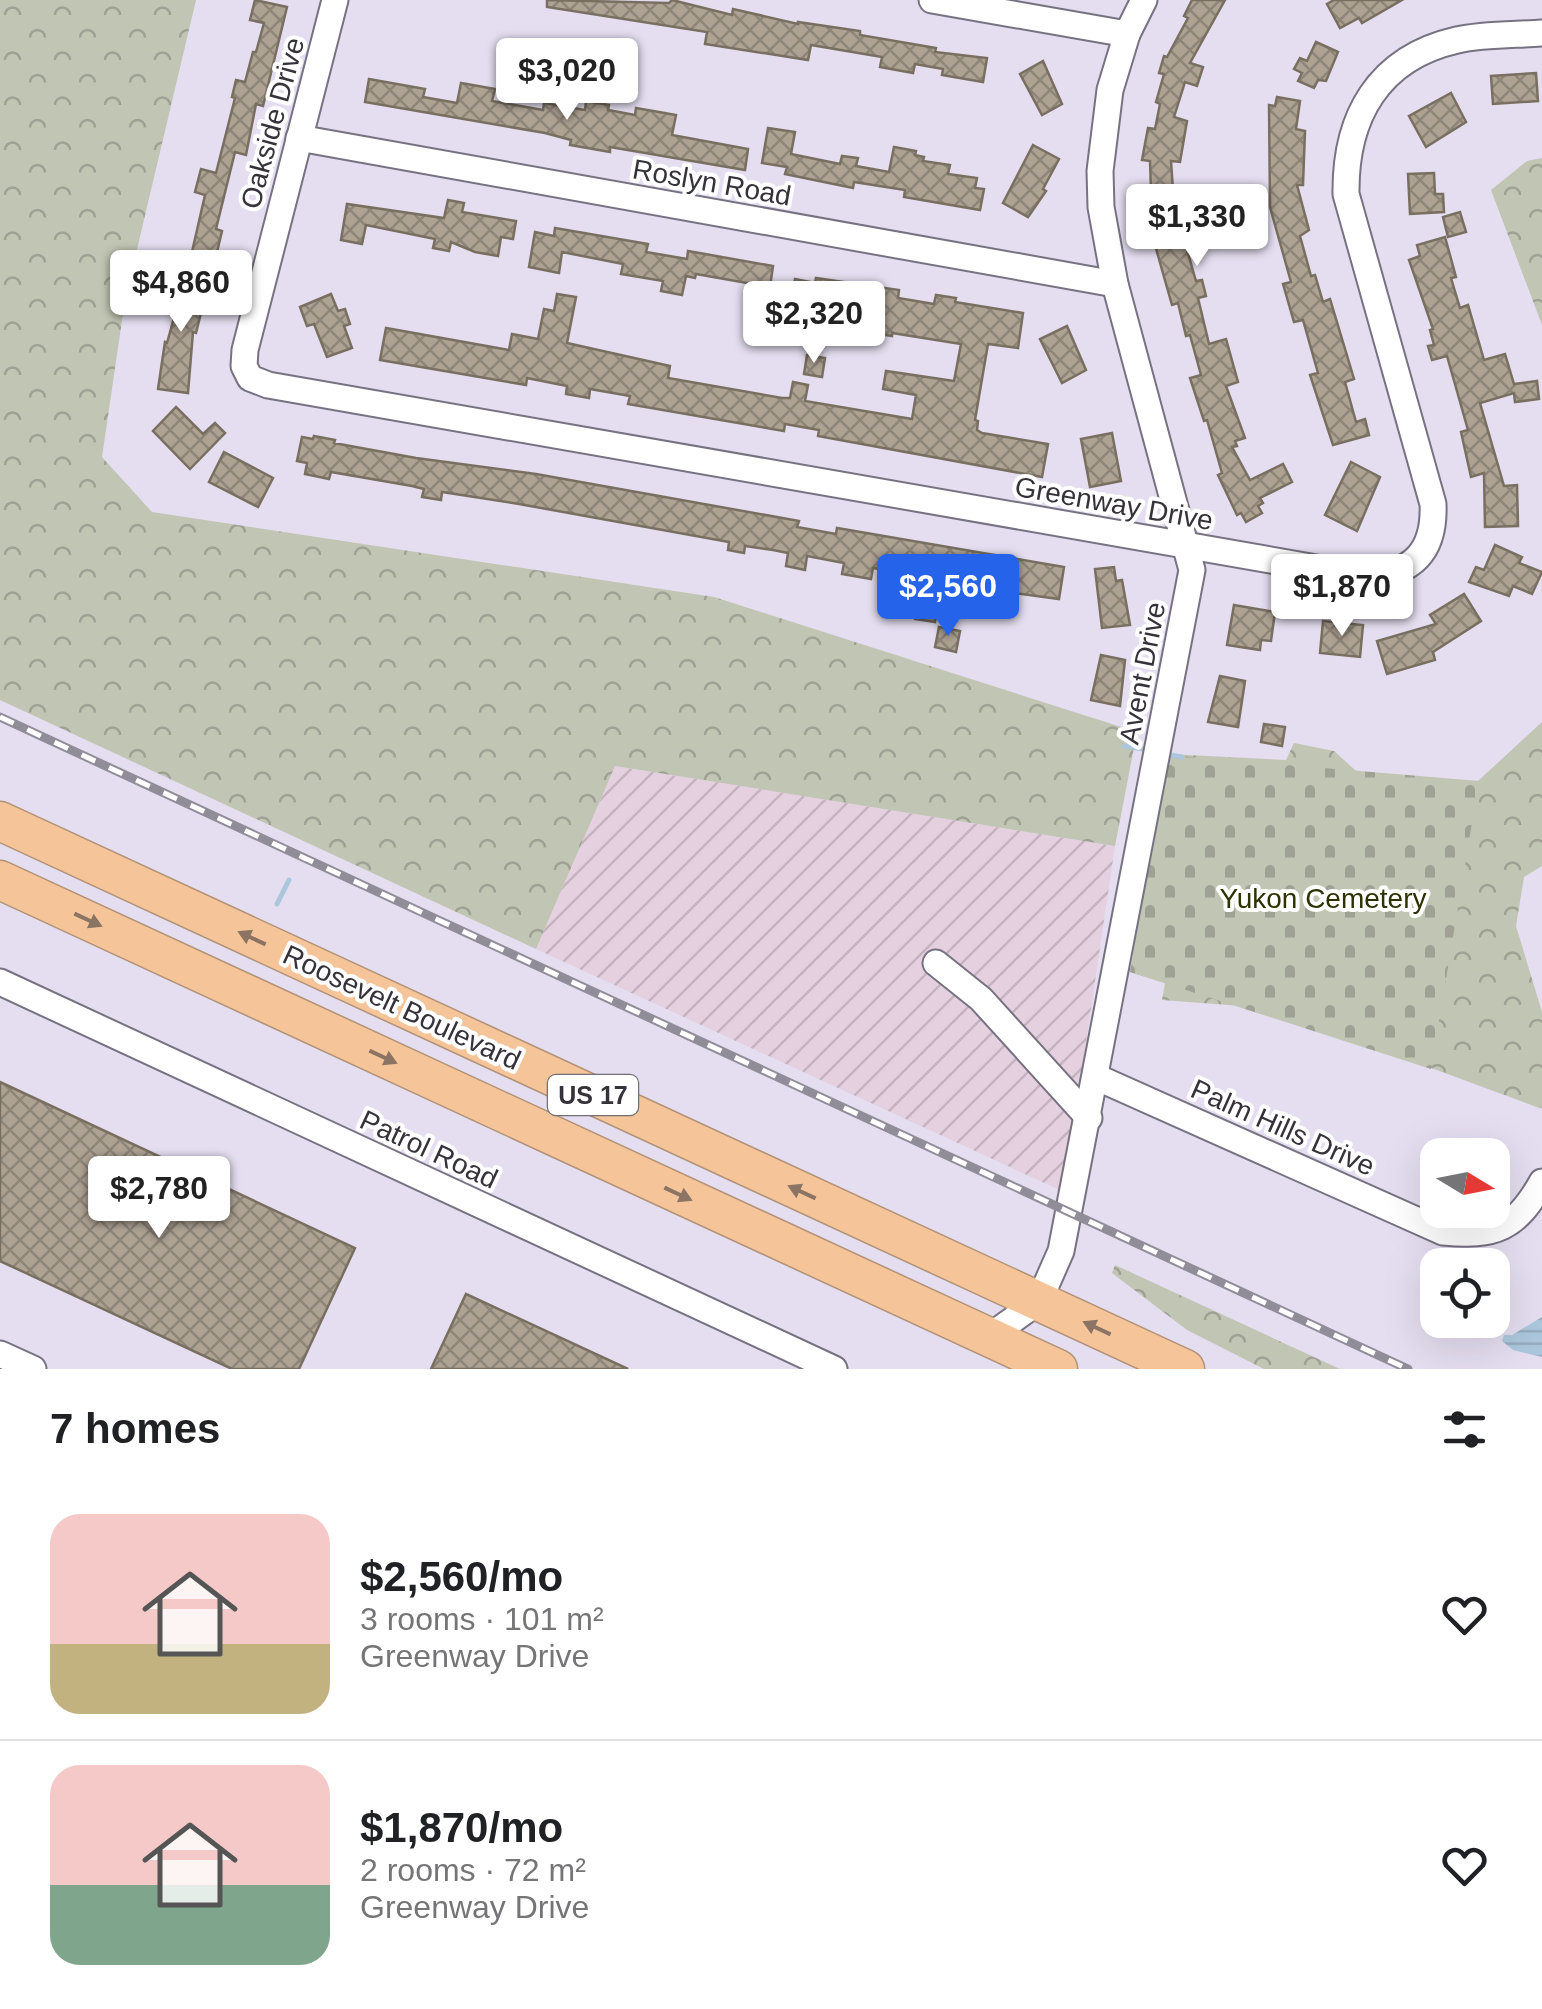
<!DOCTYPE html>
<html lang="en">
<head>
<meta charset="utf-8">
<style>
  :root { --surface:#fff; --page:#f2f2f2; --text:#202124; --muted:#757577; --line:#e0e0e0; --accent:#2563eb }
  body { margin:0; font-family:Helvetica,sans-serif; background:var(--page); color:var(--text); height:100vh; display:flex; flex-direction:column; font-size:38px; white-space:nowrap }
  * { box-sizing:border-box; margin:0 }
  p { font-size:32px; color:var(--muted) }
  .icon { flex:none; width:55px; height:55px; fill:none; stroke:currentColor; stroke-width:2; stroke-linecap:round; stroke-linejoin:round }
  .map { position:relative; height:1369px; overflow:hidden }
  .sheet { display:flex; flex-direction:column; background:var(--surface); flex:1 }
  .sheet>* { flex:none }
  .needle { width:65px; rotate:100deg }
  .controls { position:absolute; left:1420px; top:1138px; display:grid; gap:20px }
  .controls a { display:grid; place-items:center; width:90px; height:90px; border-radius:20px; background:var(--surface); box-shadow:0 10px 40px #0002; font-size:50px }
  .price { position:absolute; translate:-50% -85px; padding:0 22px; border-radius:10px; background:#fff; color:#222; font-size:32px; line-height:65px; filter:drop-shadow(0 2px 5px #0008) }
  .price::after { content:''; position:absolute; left:50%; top:60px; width:30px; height:22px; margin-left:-15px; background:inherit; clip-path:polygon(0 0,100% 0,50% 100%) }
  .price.on { background:var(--accent); color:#fff }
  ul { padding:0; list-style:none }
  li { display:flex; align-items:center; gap:30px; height:250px; padding:0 50px }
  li+li { border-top:2px solid var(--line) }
  li span { display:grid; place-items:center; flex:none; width:280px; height:200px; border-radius:30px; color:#555 }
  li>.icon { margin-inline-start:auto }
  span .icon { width:120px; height:120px; fill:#fffc; stroke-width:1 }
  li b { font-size:42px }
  h2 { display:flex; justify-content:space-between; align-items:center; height:120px; padding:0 50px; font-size:42px }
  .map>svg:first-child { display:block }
</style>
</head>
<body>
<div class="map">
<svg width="1542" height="1369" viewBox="0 0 1542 1369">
  <defs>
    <pattern id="industrial-furrows" width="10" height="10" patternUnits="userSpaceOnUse" patternTransform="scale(2.5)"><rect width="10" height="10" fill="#e5d0df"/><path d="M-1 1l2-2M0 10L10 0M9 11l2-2" fill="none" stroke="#c5b3c0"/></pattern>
    <pattern id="forest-crowns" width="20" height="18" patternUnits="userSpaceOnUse" patternTransform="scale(2.5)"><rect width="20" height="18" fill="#c1c5b3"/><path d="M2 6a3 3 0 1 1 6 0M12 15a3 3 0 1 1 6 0" fill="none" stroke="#9ea193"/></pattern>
    <pattern id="cemetery-stones" width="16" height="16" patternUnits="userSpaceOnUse" patternTransform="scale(2.5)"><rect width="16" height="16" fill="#c1c5b3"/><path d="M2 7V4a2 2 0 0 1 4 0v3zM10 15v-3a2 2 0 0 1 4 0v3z" fill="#9ea193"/></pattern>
    <pattern id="water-rules" width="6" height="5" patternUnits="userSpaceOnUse" patternTransform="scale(2.5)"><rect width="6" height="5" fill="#acc7dc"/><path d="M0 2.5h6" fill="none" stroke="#95abbe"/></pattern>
    <pattern id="building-cross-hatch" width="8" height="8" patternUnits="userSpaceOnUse" patternTransform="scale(2.5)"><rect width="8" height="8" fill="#aea293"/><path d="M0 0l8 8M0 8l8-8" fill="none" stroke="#8e8579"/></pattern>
  </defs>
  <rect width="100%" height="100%" fill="#e4def0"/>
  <path fill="url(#industrial-furrows)" d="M 615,766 L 1115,846 L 1064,1192 L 536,949 Z"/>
  <g fill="url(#forest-crowns)">
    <path d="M 0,0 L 196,0 L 125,300 L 102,457 L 152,512 L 714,597 L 1137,732 L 1115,846 L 615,766 L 536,949 L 0,700 Z"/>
    <path d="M 1542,158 L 1542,325 L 1491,190 L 1527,161 Z"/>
    <path d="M 1542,722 L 1542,866 L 1524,877 L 1516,926 L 1542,1012 L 1542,1109 L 1269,1008 L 1162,1000 L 1165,983 L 1130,972 L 1168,754 L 1286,760 L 1294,743 L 1334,751 L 1365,779 L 1478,781 Z"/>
    <path d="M 1115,1265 L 1340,1369 L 1264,1369 L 1187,1330 L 1112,1273 Z"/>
  </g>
  <path fill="url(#cemetery-stones)" d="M 1168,755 L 1479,781 L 1431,1069 L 1130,972 Z"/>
  <path fill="url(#water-rules)" d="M 1542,1317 L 1542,1357 L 1513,1350 L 1502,1341 L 1504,1335 L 1512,1335 Z"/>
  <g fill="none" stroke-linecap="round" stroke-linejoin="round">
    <g stroke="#acc7dc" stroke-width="5">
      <path d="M 1124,746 L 1144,749"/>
      <path d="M 1170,755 L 1182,757"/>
      <path d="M 277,904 L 289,880"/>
    </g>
  </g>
  <g fill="url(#building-cross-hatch)" stroke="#796f61" stroke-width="2.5">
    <path d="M 255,0 L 287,7 L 263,106 L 256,104 L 246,155 L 235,152 L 216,229 L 222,231 L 217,252 L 222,253 L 216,278 L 198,273 L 202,255 L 192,252 L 205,195 L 195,192 L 201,169 L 216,173 L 235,98 L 232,97 L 236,80 L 245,82 L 253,52 L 256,52 L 264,23 L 250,20 Z"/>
    <path d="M 547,0 L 669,3 L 672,0 L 732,15 L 733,9 L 798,24 L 798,22 L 860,31 L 860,35 L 936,48 L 935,52 L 987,58 L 983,82 L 942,75 L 943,69 L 915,64 L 913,73 L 880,67 L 882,57 L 811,45 L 808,60 L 705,44 L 707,32 L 547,7 Z"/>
    <path d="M 1192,0 L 1225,0 L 1190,63 L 1203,67 L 1197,86 L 1185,82 L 1174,117 L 1187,121 L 1180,162 L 1171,161 L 1174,205 L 1196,281 L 1202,280 L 1206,296 L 1198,298 L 1209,344 L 1226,339 L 1238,382 L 1226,386 L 1245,438 L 1235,441 L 1237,446 L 1232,447 L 1250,480 L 1283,464 L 1292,482 L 1260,498 L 1263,503 L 1258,506 L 1262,513 L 1246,522 L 1241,513 L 1237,515 L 1218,475 L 1222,473 L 1207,420 L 1204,421 L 1190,378 L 1201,375 L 1190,335 L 1186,336 L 1178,303 L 1172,305 L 1155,245 L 1151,247 L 1147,229 L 1144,192 L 1151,191 L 1150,161 L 1142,160 L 1148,128 L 1155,129 L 1160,104 L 1156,102 L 1164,74 L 1159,73 L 1164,56 L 1167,57 L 1188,18 L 1184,16 Z"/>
    <path d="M 1334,0 L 1402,0 L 1362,23 L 1359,18 L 1340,28 L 1327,4 Z"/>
    <path d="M 1316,42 L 1338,52 L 1326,81 L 1318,80 L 1314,88 L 1298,81 L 1302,73 L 1294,69 L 1300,58 L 1307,61 Z"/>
    <path d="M 1043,61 L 1062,104 L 1042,115 L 1020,74 Z"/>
    <path d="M 1536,73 L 1538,101 L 1493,104 L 1491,76 Z"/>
    <path d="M 369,79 L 425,89 L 423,97 L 457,103 L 461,83 L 495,89 L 492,101 L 543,110 L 544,103 L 585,110 L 586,101 L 609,105 L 608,110 L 635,115 L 636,108 L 676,115 L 672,135 L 748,149 L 745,170 L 610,147 L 610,152 L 570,145 L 571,140 L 545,133 L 365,102 Z"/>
    <path d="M 1451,93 L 1466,122 L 1426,147 L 1409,116 Z"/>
    <path d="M 1277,97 L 1300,101 L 1296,129 L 1305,131 L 1303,185 L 1297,185 L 1309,230 L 1300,236 L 1311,276 L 1315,275 L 1323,302 L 1330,299 L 1354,379 L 1345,382 L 1356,422 L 1365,419 L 1369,435 L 1333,445 L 1310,375 L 1318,373 L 1303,320 L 1294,322 L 1283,284 L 1291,282 L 1270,207 L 1269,105 L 1275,106 Z"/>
    <path d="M 768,128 L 795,132 L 791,154 L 840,164 L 842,156 L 858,158 L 856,166 L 889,172 L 894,147 L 916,151 L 915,155 L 924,157 L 923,161 L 950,165 L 948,174 L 977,178 L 975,188 L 984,189 L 980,210 L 904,197 L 905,190 L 854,182 L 853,188 L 785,174 L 787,167 L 762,163 Z"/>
    <path d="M 1033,145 L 1059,159 L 1043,189 L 1046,191 L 1028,217 L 1003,203 Z"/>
    <path d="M 1434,173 L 1435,194 L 1443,194 L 1444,212 L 1410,214 L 1408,174 Z"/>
    <path d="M 448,200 L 464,203 L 462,212 L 516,221 L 513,239 L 501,237 L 498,256 L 475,252 L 451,242 L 449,251 L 433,248 L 435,239 L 366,225 L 362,244 L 341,240 L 347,204 L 444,218 Z"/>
    <path d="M 1460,212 L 1466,232 L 1448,237 L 1443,217 Z"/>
    <path d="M 555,228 L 648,244 L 646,252 L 687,259 L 688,251 L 773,266 L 770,287 L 696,274 L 695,278 L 686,276 L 682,295 L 661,291 L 663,281 L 621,274 L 623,264 L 562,252 L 559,273 L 529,267 L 535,232 L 554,236 Z"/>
    <path d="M 1445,237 L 1456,277 L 1451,278 L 1460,308 L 1468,305 L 1484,360 L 1505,354 L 1514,384 L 1537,381 L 1539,399 L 1515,402 L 1514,393 L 1480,403 L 1504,486 L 1517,485 L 1518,526 L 1485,527 L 1484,473 L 1471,477 L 1461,432 L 1468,430 L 1447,356 L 1432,360 L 1428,346 L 1434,345 L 1430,330 L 1433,329 L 1409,260 L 1420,256 L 1417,245 Z"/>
    <path d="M 816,278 L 899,290 L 898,298 L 934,304 L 936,295 L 956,298 L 955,302 L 1023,313 L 1018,348 L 988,344 L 975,420 L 978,421 L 977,430 L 982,433 L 1048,444 L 1042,477 L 818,436 L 819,430 L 785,424 L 784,431 L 628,404 L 630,396 L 590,389 L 589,398 L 566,394 L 567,386 L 527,378 L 526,385 L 380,360 L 386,328 L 509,350 L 512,334 L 538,339 L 544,309 L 554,311 L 557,294 L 576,297 L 567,343 L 670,366 L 668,378 L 782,398 L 790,398 L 793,382 L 808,385 L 805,401 L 912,419 L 916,395 L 883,389 L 886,371 L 954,381 L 961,344 L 892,333 L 892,336 L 879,334 L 881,321 L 865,318 L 867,307 L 814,299 L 811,319 L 789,315 L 795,279 L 815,283 Z"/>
    <path d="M 171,280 L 207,289 L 196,333 L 193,332 L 188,393 L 158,389 L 165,342 L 167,343 L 175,314 L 163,311 Z"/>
    <path d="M 331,294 L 338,311 L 345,309 L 350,324 L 344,326 L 352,348 L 327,357 L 314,324 L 307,326 L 300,307 Z"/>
    <path d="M 1067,326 L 1086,370 L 1062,383 L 1040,339 Z"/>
    <path d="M 807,355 L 825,358 L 822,377 L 804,374 Z"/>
    <path d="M 176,407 L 203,434 L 215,423 L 225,433 L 190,469 L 153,431 Z"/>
    <path d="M 1112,433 L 1121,481 L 1090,487 L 1081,439 Z"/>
    <path d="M 314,436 L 335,440 L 334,443 L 416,458 L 536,474 L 799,521 L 797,527 L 836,534 L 837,528 L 1064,567 L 1059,599 L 941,583 L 935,622 L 915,619 L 922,576 L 873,568 L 871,579 L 842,574 L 844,563 L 807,556 L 805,570 L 786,566 L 788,553 L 773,550 L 745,546 L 744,553 L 728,550 L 729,542 L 519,504 L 442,492 L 441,500 L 422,497 L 424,489 L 412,486 L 331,472 L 329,479 L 305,474 L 307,463 L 297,461 L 302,437 L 313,439 Z"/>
    <path d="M 224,452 L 273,478 L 258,507 L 209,482 Z"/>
    <path d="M 1351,462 L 1380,477 L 1357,531 L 1325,515 Z"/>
    <path d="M 1495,545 L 1522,557 L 1519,563 L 1542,572 L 1532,594 L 1513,586 L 1509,596 L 1469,582 L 1476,567 L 1484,570 Z"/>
    <path d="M 1114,567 L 1116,581 L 1122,580 L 1130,625 L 1102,628 L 1095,569 Z"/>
    <path d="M 1464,594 L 1481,621 L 1433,652 L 1435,660 L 1387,674 L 1377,641 L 1436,624 L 1430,615 Z"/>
    <path d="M 1234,605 L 1275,612 L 1271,641 L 1261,640 L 1260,650 L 1227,645 Z"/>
    <path d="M 1323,621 L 1363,625 L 1360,657 L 1320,653 Z"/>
    <path d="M 939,627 L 960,631 L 956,652 L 935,647 Z"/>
    <path d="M 1101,655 L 1125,660 L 1120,706 L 1091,700 Z"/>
    <path d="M 1220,676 L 1245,681 L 1238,727 L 1208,722 Z"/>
    <path d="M 1264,724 L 1285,727 L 1282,746 L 1261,742 Z"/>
    <path d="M 0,1082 L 355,1248 L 299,1369 L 232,1369 L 0,1261 Z"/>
    <path d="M 466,1294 L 628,1369 L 431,1369 Z"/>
  </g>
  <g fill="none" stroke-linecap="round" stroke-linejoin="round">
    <g stroke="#777282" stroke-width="29">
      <g id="minor">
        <path d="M 335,0 L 245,350 L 244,366 L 250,378 L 268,385 L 1368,577 C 1413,573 1435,551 1433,504 L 1346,194 C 1345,117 1378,58 1457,40 C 1484,34 1514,35 1542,33"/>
        <path d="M 932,0 L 1127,34"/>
        <path d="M 299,138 L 1115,284"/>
        <path d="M 936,963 L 981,999 L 1089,1118"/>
        <path d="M 0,982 L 834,1369"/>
        <path d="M 1096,1077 L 1443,1232 C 1495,1237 1516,1229 1542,1182"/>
        <path d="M 989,1337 L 1039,1301 L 1061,1251 L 1192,570 L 1115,284 L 1101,207 L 1100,171 L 1110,90 L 1127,34 L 1144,0"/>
        <path d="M 0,1354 L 33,1369"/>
      </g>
    </g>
    <g stroke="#b29277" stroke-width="41">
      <g id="highway">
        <path d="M 0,821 L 1185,1369"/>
        <path d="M 0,880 L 1058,1369"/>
      </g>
    </g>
    <use href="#minor" stroke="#fff" stroke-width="25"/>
    <use href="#highway" stroke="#f5c599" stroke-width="38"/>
    <g stroke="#908c98" stroke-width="9">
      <path id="rail" d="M 0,717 L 1408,1369"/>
    </g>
    <use href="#rail" stroke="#fff" stroke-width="5" stroke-dasharray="15" stroke-linecap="butt"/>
  </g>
  <defs><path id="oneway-solid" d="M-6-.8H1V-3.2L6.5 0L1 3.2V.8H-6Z" transform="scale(2.5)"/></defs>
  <g fill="#8b7464">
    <use href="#oneway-solid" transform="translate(88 920) rotate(25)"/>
    <use href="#oneway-solid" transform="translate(252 938) rotate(-155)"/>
    <use href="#oneway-solid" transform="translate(383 1057) rotate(25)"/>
    <use href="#oneway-solid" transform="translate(802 1192) rotate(-155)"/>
    <use href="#oneway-solid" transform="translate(678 1194) rotate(25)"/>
    <use href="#oneway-solid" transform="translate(1097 1328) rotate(-155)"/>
  </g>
  <g text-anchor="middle" stroke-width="8" stroke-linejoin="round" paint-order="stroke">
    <rect fill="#fff" stroke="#727074" stroke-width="2.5" x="548" y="1075" width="90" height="40" rx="8"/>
    <g font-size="25" font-weight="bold" fill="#353239">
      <text x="593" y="1104">US 17</text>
    </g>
    <g font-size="28" fill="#353239" stroke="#fff">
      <text transform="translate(272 123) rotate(-75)" y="10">Oakside Drive</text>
      <text transform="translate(712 182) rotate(10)" y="10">Roslyn Road</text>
      <text transform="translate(1114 503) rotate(10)" y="10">Greenway Drive</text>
      <text transform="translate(1142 673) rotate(-79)" y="10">Avent Drive</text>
      <text transform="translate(402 1007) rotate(25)" y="10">Roosevelt Boulevard</text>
      <text transform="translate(1283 1127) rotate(24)" y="10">Palm Hills Drive</text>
      <text transform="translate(429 1149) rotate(25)" y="10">Patrol Road</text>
    </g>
    <g font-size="28" fill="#2c3200" stroke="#fff">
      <text x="1323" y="908">Yukon Cemetery</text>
    </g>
  </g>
</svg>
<div class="controls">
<a><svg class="needle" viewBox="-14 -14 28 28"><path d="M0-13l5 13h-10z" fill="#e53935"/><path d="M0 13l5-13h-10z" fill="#757577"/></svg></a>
<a><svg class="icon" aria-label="locate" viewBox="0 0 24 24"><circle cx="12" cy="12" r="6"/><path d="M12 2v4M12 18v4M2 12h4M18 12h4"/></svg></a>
</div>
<b class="price" style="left:567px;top:123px">$3,020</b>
<b class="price" style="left:1197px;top:269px">$1,330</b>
<b class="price" style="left:181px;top:335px">$4,860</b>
<b class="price" style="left:814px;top:366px">$2,320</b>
<b class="price on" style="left:948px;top:639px">$2,560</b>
<b class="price" style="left:1342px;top:639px">$1,870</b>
<b class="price" style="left:159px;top:1241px">$2,780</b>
</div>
<section class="sheet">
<h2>7 homes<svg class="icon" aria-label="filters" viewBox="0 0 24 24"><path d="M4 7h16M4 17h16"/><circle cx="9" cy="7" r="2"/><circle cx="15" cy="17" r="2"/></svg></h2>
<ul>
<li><span style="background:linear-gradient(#f6c9c9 65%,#c2b280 0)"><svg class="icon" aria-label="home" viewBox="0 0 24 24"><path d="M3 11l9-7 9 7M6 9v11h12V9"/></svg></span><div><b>$2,560/mo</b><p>3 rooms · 101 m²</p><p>Greenway Drive</p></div><svg class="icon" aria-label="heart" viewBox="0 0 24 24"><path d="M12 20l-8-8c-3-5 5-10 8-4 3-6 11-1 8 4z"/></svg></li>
<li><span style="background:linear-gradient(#f6c9c9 60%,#7fa58c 0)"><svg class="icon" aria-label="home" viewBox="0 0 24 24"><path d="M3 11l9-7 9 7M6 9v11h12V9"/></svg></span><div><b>$1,870/mo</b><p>2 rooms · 72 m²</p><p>Greenway Drive</p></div><svg class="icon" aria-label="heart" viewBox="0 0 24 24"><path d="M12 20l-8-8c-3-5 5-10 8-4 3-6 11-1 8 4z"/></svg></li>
</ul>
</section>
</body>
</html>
